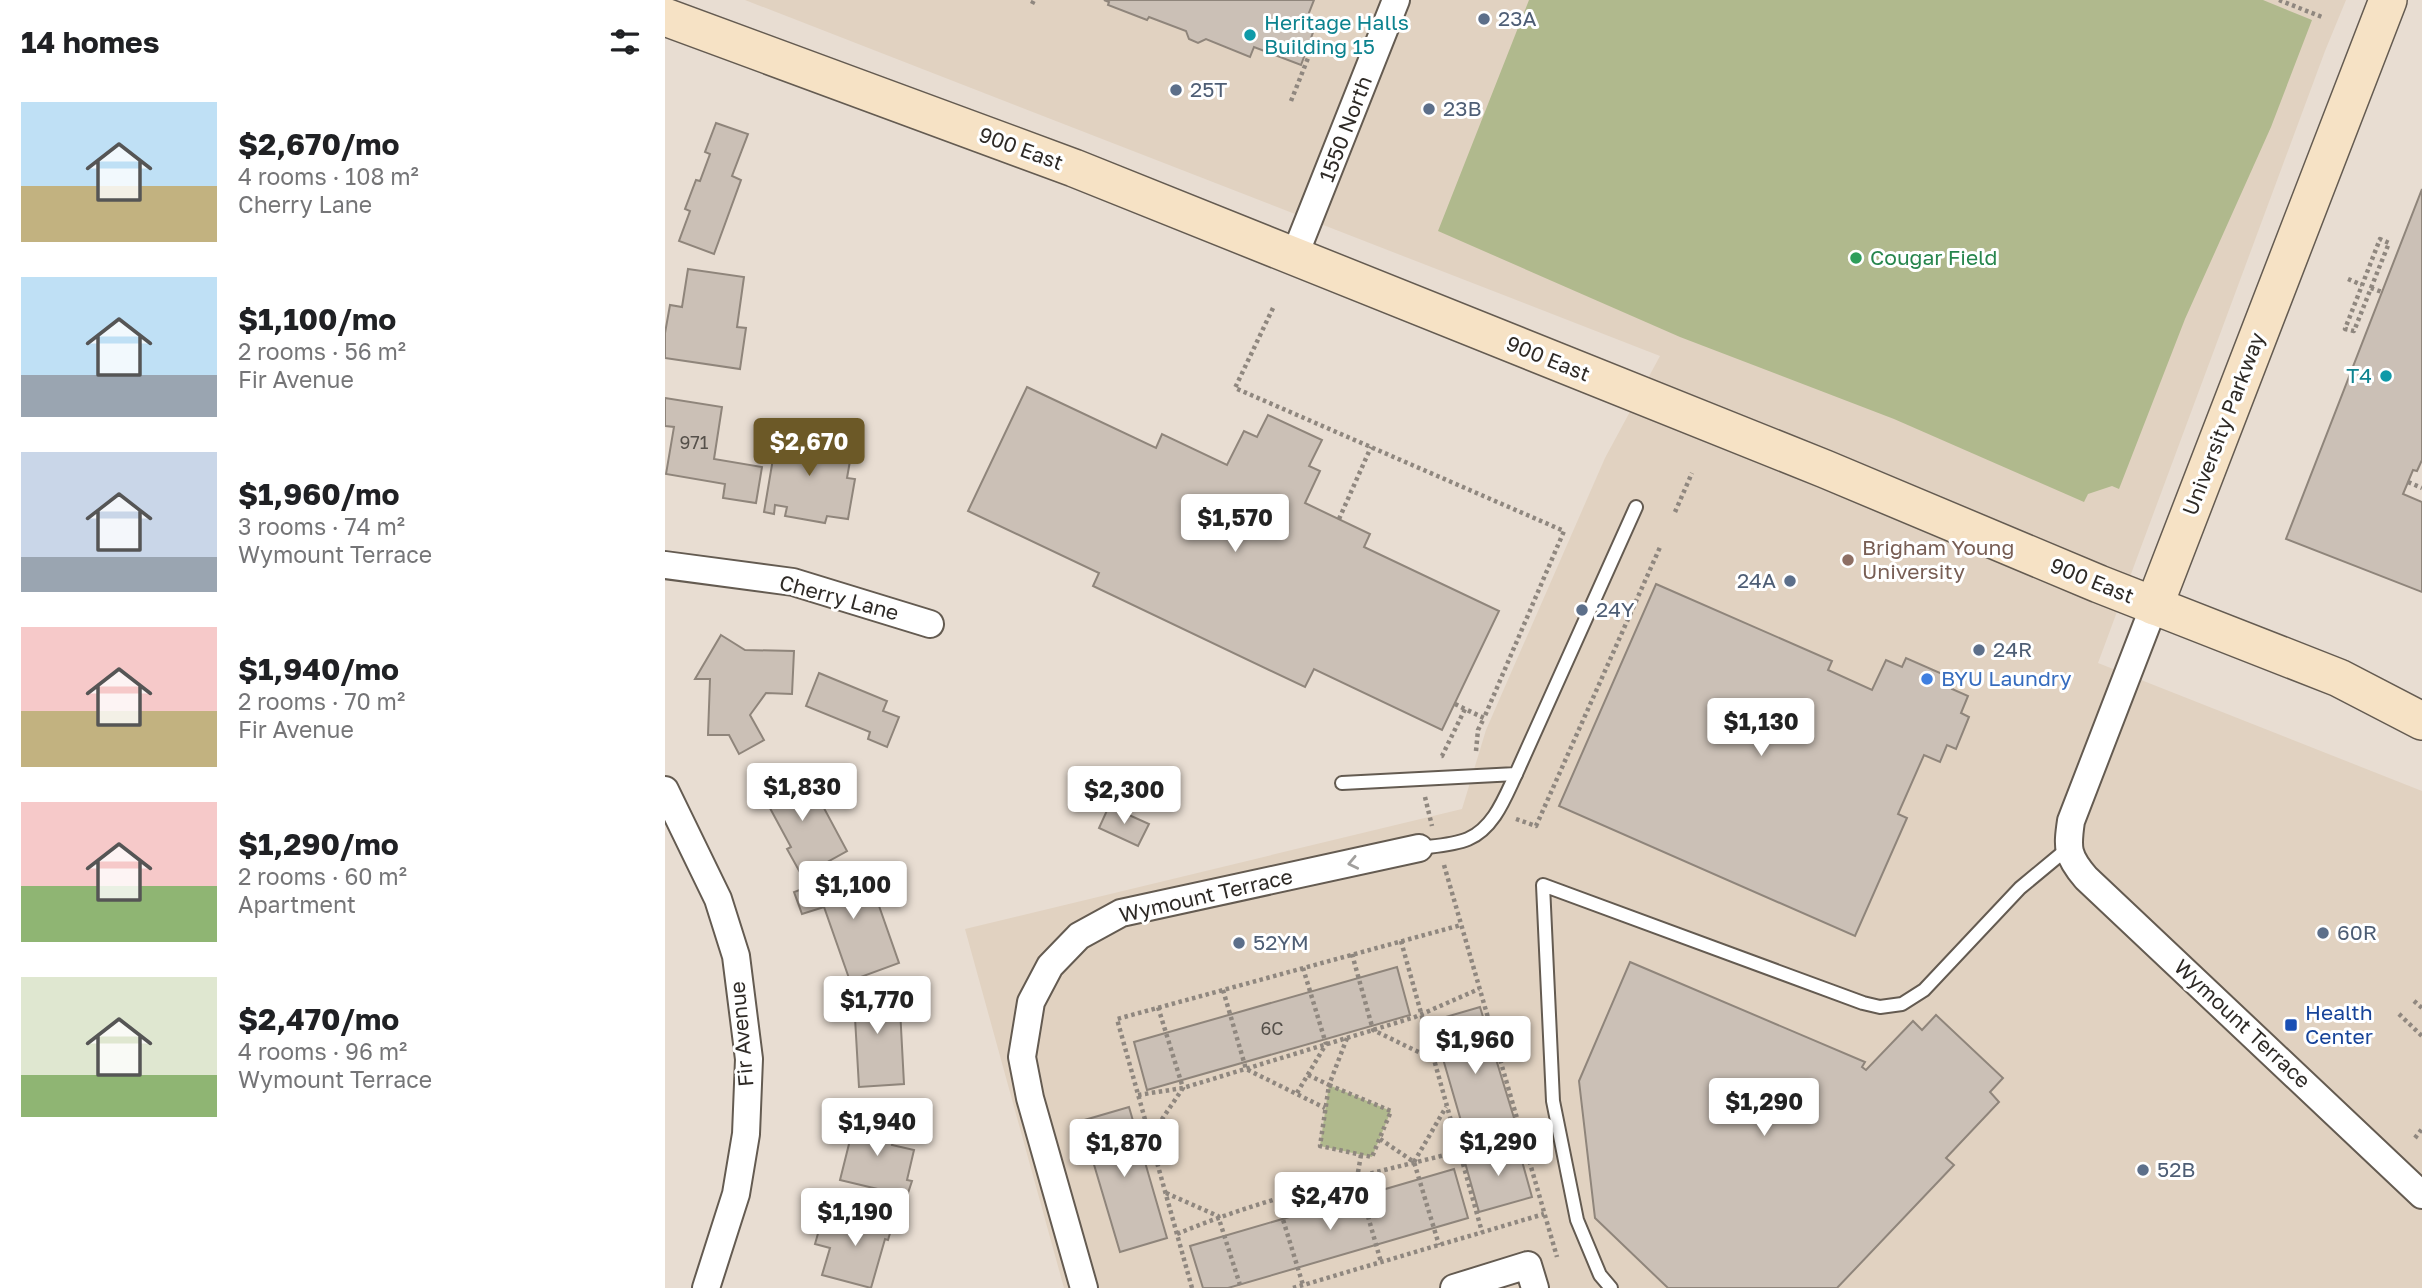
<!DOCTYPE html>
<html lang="en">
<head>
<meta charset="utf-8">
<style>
  :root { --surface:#fff; --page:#f6f6f6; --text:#202124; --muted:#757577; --accent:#6c5927 }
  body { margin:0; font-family:"Golos Text",sans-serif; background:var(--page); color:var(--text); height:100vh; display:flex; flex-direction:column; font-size:26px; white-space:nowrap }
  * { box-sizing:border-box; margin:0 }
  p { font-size:23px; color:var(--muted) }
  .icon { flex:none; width:38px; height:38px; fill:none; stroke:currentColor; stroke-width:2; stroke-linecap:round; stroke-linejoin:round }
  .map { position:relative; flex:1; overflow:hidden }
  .side { display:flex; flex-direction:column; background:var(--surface); width:665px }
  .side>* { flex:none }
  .price { position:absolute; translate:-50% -60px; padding:0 16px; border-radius:7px; background:#fff; color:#222; font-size:23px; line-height:46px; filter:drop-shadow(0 2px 4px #0008) }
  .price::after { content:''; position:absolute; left:50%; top:42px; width:21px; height:16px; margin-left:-10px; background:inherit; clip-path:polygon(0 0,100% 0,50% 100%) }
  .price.current { background:var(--accent); color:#fff }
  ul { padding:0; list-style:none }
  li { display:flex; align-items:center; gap:21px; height:175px; padding:0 21px }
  li span { display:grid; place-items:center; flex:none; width:196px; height:140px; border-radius:0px; color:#555 }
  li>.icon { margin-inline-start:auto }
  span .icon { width:84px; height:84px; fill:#fffc; stroke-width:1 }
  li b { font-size:30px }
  h2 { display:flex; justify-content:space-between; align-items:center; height:84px; padding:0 21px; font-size:30px }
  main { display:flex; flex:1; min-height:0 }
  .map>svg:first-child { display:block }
</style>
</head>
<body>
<main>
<section class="side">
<h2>14 homes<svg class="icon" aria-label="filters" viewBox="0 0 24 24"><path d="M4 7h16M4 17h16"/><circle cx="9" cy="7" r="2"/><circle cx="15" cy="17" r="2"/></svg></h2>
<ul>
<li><span style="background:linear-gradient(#bfe0f5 60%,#c2b280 0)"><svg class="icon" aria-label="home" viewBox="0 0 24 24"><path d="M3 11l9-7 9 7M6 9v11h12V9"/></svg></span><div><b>$2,670/mo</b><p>4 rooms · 108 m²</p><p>Cherry Lane</p></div></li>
<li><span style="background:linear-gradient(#bfe0f5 70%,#9aa5b1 0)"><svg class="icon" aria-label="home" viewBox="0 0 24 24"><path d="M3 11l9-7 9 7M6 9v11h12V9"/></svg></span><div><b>$1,100/mo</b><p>2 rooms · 56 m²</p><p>Fir Avenue</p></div></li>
<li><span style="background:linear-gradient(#c9d6e8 75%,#9aa5b1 0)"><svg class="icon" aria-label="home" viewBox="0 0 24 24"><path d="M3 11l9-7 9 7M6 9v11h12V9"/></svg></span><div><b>$1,960/mo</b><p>3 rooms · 74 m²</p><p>Wymount Terrace</p></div></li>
<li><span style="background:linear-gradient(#f6c9c9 60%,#c2b280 0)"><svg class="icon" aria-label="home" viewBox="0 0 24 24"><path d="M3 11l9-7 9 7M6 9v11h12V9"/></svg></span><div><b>$1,940/mo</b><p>2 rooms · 70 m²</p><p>Fir Avenue</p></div></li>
<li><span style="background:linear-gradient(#f6c9c9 60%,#8fb573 0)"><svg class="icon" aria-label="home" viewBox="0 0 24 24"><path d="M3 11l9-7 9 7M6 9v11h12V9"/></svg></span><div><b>$1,290/mo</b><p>2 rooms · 60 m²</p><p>Apartment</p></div></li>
<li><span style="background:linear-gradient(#dfe7d0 70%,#8fb573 0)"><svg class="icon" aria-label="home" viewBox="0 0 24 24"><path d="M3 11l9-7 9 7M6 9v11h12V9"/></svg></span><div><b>$2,470/mo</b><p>4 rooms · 96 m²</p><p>Wymount Terrace</p></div></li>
</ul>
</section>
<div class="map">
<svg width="1757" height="1288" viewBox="0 0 1757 1288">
  <rect width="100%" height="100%" fill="#e8ddd2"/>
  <path fill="#e1d2c1" d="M 80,0 L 1681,0 L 1660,51 L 1433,663 L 1757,791 L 1757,1288 L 399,1288 L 300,929 L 797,809 L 821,730 L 940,458 L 995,356 Z"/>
  <g fill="#b0b98d">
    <path d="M 864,0 L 1598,0 L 1647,20 L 1606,127 L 1520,319 L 1454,489 L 1447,486 L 1423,494 L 1419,502 L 1229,419 L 1015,337 L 773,231 Z"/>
    <path d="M 664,1085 L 726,1111 L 707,1157 L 655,1146 Z"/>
  </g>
  <g fill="#cbc0b6" stroke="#8f857b" stroke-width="2">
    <path d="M 439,0 L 649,0 L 640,23 L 650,27 L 636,65 L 589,47 L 585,57 L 541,39 L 533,43 L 524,39 L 521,31 L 484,17 L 482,20 L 443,5 L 444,2 Z"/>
    <path d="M 51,123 L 83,134 L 67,176 L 76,180 L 49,254 L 14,241 L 25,211 L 20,209 L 31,180 L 35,181 L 45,154 L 40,152 Z"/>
    <path d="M 1757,189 L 1757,460 L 1752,471 L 1748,470 L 1738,494 L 1757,502 L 1757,592 L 1621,539 Z"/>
    <path d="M 23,269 L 79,277 L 72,327 L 81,328 L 75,369 L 0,358 L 0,333 L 5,305 L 17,307 Z"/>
    <path d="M 362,387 L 491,448 L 497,434 L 562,465 L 579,431 L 592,437 L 603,415 L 657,440 L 644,466 L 655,471 L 640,503 L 705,534 L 699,547 L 834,611 L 777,730 L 649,669 L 640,687 L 428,586 L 434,573 L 303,511 Z"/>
    <path d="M 0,398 L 57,407 L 49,459 L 97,467 L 91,503 L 58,498 L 60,484 L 1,474 L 9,427 L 0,426 Z"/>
    <path d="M 113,429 L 178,440 L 176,459 L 185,461 L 182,478 L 190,479 L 183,519 L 162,516 L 160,523 L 120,516 L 122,507 L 110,505 L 109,514 L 99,512 Z"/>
    <path d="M 991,584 L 1167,661 L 1163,670 L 1207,690 L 1221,660 L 1237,667 L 1241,658 L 1291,680 L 1287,689 L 1303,696 L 1296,713 L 1304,717 L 1291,749 L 1282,745 L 1275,762 L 1259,755 L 1233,814 L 1242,818 L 1190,936 L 894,806 Z"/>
    <path d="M 56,635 L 80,650 L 129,651 L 127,694 L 101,693 L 85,715 L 99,740 L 74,754 L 64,735 L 43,735 L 45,679 L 30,679 Z"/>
    <path d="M 154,673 L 222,701 L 218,711 L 234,717 L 222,747 L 203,739 L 205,732 L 141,706 Z"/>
    <path d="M 124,768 L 141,801 L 152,795 L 182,851 L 137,876 L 122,849 L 126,847 L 93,786 Z"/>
    <path d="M 444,806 L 484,824 L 473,846 L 434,828 Z"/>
    <path d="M 200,866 L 234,963 L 185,981 L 159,907 L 137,914 L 129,892 Z"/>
    <path d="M 965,962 L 1200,1062 L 1197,1067 L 1201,1070 L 1248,1021 L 1257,1030 L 1271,1015 L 1338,1078 L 1325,1092 L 1334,1102 L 1281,1158 L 1289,1165 L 1172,1288 L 1003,1288 L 930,1218 L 914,1081 Z"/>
    <path d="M 732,967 L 745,1015 L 482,1090 L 469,1042 Z"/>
    <path d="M 234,990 L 239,1084 L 194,1087 L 190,1018 L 179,1018 L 178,993 Z"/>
    <path d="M 815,1007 L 853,1131 L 803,1145 L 767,1021 Z"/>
    <path d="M 464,1107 L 502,1238 L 455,1252 L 416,1121 Z"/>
    <path d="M 191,1116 L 232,1125 L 227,1145 L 249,1150 L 242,1180 L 247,1181 L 242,1196 L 175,1180 Z"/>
    <path d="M 852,1143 L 867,1197 L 814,1212 L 799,1159 Z"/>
    <path d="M 789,1169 L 803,1218 L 563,1288 L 538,1288 L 525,1246 Z"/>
    <path d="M 191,1209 L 229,1220 L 223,1240 L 220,1239 L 206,1288 L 157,1275 L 165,1248 L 150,1244 L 156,1223 L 185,1231 Z"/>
  </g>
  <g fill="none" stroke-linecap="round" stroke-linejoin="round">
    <g stroke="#645b51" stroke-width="16">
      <g id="lane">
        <path d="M 677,783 L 851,774 L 971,507"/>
        <path d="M 754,848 C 769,846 789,845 803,839 C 829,828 840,797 851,774"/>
        <path d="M 946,1288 L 935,1275 L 912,1220 L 888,1101 L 878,885 L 1198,1003 L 1215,1007 L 1237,1004 L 1259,990 L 1355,888 L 1402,849"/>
      </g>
    </g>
    <g stroke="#645b51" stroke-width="30">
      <g id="street">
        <path d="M 629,257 L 731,0"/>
        <path d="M 0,565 L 128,582 L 265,624"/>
        <path d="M 1489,606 L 1406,821 C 1402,848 1402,856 1421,878 L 1757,1195"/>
        <path d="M 0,790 L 53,899 L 71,956 L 84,1059 L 81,1134 L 71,1194 L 41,1288"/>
        <path d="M 419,1288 L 365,1098 L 357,1057 L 366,1002 L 385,966 L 414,936 L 456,913 L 754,848"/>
        <path d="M 789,1288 L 863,1265 L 870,1288"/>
      </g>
    </g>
    <g stroke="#645b51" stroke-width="40">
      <g id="secondary">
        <path d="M 0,17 L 409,168 L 1160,469 L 1434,584 L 1674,678 L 1757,721"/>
        <path d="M 1489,606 L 1723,0"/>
      </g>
    </g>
    <g stroke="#8f877f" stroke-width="4.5" stroke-dasharray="3.5 3.5" stroke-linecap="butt">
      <path d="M 1614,0 L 1657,17"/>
      <path d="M 367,4 L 369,0"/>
      <path d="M 626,101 L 647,48 L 643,47"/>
      <path d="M 1683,279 L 1697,285"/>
      <path d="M 1706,288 L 1724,243 L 1715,239 L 1680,329 L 1689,331 L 1706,288 L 1717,292"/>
      <path d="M 608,308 L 570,388 L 899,531 L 819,718 L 800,709 L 777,756 L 775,756"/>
      <path d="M 1743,482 L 1757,488"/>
      <path d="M 1010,512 L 1027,473"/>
      <path d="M 674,519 L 706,447"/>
      <path d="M 790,704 L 800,709"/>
      <path d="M 811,751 L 813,730 L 819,718"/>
      <path d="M 760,797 L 767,826"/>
      <path d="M 851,819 L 871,826 L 996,545"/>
      <path d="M 779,865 L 892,1257"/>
      <path d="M 736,941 L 817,1232"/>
      <path d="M 687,954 L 708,1030 L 768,1059"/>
      <path d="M 558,990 L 581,1069 L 660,1108"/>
      <path d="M 1749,1001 L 1757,1008"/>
      <path d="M 1734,1014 L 1757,1036"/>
      <path d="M 643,1075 L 664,1085 L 682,1038"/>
      <path d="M 664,1085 L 726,1111 L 707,1157 L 655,1146 Z"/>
      <path d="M 632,1093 L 661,1044 L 638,968"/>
      <path d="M 473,1095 L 518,1088 L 708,1030 L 750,1017 L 814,989"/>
      <path d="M 485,1137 L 518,1088 L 493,1007"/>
      <path d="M 1750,1138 L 1757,1129"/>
      <path d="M 715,1139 L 749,1162 L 774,1245"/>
      <path d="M 696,1155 L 692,1178 L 716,1262"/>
      <path d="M 749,1162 L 781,1107"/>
      <path d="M 501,1193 L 553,1216 L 576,1288"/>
      <path d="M 612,1200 L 638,1285"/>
      <path d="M 512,1234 C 622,1188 742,1167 857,1135"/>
      <path d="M 527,1288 L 452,1019 L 796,925"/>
      <path d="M 628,1288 L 879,1214"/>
    </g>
    <use href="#lane" stroke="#fff" stroke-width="12"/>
    <use href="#street" stroke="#fff" stroke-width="26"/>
    <use href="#secondary" stroke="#f6e2c5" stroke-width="37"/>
  </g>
  <defs><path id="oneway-chevron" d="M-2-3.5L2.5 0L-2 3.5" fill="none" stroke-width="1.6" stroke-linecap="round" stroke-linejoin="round" transform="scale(1.75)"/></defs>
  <use stroke="#a19f9d" href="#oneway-chevron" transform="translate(688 863) rotate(168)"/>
  <g fill="#5c6f8a" stroke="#fff" stroke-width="2.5">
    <circle cx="819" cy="19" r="7"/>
    <circle cx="511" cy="90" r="7"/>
    <circle cx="764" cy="109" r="7"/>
    <circle cx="1125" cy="581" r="7"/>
    <circle cx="917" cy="610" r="7"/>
    <circle cx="1314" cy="650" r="7"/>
    <circle cx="1658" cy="933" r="7"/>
    <circle cx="574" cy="943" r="7"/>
    <circle cx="1478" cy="1170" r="7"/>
  </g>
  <g fill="#0f9aa8" stroke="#fff" stroke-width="2.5">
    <circle cx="585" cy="35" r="7"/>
    <circle cx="1721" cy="376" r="7"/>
  </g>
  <circle fill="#2e9e5b" stroke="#fff" stroke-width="2.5" cx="1191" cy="258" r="7"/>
  <circle fill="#8d6e63" stroke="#fff" stroke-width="2.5" cx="1183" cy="560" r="7"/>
  <circle fill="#3f7fe0" stroke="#fff" stroke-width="2.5" cx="1262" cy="679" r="7"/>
  <rect fill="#1a4fb4" stroke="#fff" stroke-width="2.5" x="1619" y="1018" width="14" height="14" rx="3.5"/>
  <g text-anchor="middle" stroke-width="6" stroke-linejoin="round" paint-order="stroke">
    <g font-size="18" fill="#55504a">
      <text x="29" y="449">971</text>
      <text x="607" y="1035">6C</text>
    </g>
    <g font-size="21" fill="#4e5e75" stroke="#fff" text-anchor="start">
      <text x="833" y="26">23A</text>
      <text x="525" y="97">25T</text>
      <text x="778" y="116">23B</text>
      <text x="1111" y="588" text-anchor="end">24A</text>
      <text x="931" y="617">24Y</text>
      <text x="1328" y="657">24R</text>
      <text x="1672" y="940">60R</text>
      <text x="588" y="950">52YM</text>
      <text x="1492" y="1177">52B</text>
    </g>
    <g font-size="21" fill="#0d838f" stroke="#fff" text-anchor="start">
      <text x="599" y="30">Heritage Halls<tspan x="599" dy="24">Building 15</tspan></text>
      <text x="1707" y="383" text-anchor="end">T4</text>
    </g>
    <g font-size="21" fill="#2e2a26" stroke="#fff">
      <text transform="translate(681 129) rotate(-69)" y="7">1550 North</text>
      <text transform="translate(356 149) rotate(20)" y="7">900 East</text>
      <text transform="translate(883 359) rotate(22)" y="7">900 East</text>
      <text transform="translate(1559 424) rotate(-69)" y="7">University Parkway</text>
      <text transform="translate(1427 581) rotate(22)" y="7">900 East</text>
      <text transform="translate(174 598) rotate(15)" y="7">Cherry Lane</text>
      <text transform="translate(541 896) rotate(-13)" y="7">Wymount Terrace</text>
      <text transform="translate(1577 1024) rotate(43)" y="7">Wymount Terrace</text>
      <text transform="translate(77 1034) rotate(-95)" y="7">Fir Avenue</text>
    </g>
    <g font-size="21" fill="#27864d" stroke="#fff" text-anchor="start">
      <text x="1205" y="265">Cougar Field</text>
    </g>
    <g font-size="21" fill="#785e54" stroke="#fff" text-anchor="start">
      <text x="1197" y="555">Brigham Young<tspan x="1197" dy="24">University</tspan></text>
    </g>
    <g font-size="21" fill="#366cbe" stroke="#fff" text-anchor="start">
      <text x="1276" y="686">BYU Laundry</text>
    </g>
    <g font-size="21" fill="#164399" stroke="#fff" text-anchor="start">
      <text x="1640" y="1020">Health<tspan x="1640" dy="24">Center</tspan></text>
    </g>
  </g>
</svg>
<b class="price current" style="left:144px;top:478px">$2,670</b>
<b class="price" style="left:570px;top:554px">$1,570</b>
<b class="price" style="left:1096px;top:758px">$1,130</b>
<b class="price" style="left:137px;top:823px">$1,830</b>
<b class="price" style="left:459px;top:826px">$2,300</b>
<b class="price" style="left:188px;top:921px">$1,100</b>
<b class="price" style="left:212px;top:1036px">$1,770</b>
<b class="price" style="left:810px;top:1076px">$1,960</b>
<b class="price" style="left:1099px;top:1138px">$1,290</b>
<b class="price" style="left:212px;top:1158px">$1,940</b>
<b class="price" style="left:833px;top:1178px">$1,290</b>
<b class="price" style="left:459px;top:1179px">$1,870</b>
<b class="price" style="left:665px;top:1232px">$2,470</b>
<b class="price" style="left:190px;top:1248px">$1,190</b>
</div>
</main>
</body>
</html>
